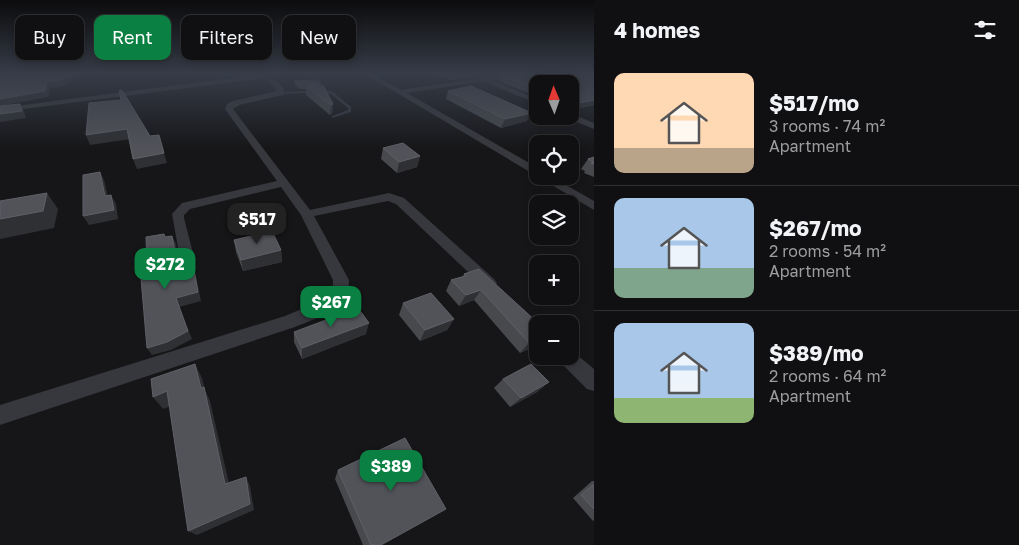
<!DOCTYPE html>
<html lang="en">
<head>
<meta charset="utf-8">
<style>
  :root { --surface:#101012; --page:#19191b; --text:#f1f3f6; --muted:#9c9d9f; --line:#303032; --accent:#0b8043 }
  body { margin:0; font-family:"Golos Text",sans-serif; background:var(--page); color:var(--text); height:100vh; display:flex; flex-direction:column; font-size:19px; white-space:nowrap }
  * { box-sizing:border-box; margin:0 }
  p { font-size:16px; color:var(--muted) }
  .icon { flex:none; width:28px; height:28px; fill:none; stroke:currentColor; stroke-width:2; stroke-linecap:round; stroke-linejoin:round }
  .map { position:relative; flex:1; overflow:hidden }
  .side { display:flex; flex-direction:column; background:var(--surface); width:425px }
  .side>* { flex:none }
  .banner { position:absolute; left:15px; top:15px; width:475px; height:45px; display:flex; gap:10px }
  .needle { width:32px; rotate:358deg }
  .tools { position:absolute; left:529px; top:75px; display:grid; gap:10px }
  .tools a { display:grid; place-items:center; width:50px; height:50px; border-radius:10px; background:var(--surface); box-shadow:0 2px 8px #0003,0 0 0 1px var(--line); font-size:25px }
  .price { position:absolute; translate:-50% -42px; padding:0 11px; border-radius:10px; background:var(--accent); color:#fff; font-size:16px; line-height:32px; filter:drop-shadow(0 1px 2px #0008) }
  .price::after { content:''; position:absolute; left:50%; top:30px; width:15px; height:11px; margin-left:-8px; background:inherit; clip-path:polygon(0 0,100% 0,50% 100%) }
  .price.selected { background:#222; color:#fff }
  ul { padding:0; list-style:none }
  li { display:flex; align-items:center; gap:15px; height:125px; padding:0 20px }
  li+li { border-top:1px solid var(--line) }
  li span { display:grid; place-items:center; flex:none; width:140px; height:100px; border-radius:10px; color:#555 }
  li>.icon { margin-inline-start:auto }
  span .icon { width:60px; height:60px; fill:#fffc; stroke-width:1 }
  li b { font-size:21px }
  h2 { display:flex; justify-content:space-between; align-items:center; height:60px; padding:0 20px; font-size:21px }
  .tag { padding:0 18px; border-radius:10px; background:var(--surface); box-shadow:0 2px 8px #0003,0 0 0 1px var(--line); font-size:18px; line-height:45px }
  .tag.selected { background:var(--accent); color:#fff }
  main { display:flex; flex:1; min-height:0 }
  .map>svg:first-child { display:block }
</style>
</head>
<body>
<main>
<div class="map">
<svg width="594" height="545" viewBox="0 0 594 545">
  <rect width="100%" height="100%" fill="#161618"/>
  <g fill="none" stroke-linecap="round" stroke-linejoin="round">
    <path fill="#37383d" fill-rule="evenodd" d="M 325,90 L 333,92 L 351,107 L 351,112 L 332,118 L 332,116 L 348,110 L 348,108 L 331,94 L 325,92 L 280,94 L 278,93 L 280,92 Z"/>
    <g fill="#37383d" fill-rule="evenodd">
      <path d="M 262,74 L 268,74 L 284,88 L 283,95 L 239,105 L 233,109 L 310,210 L 389,193 L 404,198 L 494,279 L 497,283 L 494,287 L 489,289 L 484,287 L 396,204 L 388,201 L 314,216 L 349,280 C 349,312 320,316 295,327 L 0,425 L 0,405 L 285,316 L 328,298 L 333,290 L 333,280 L 301,215 L 281,187 L 190,209 L 184,215 L 184,218 L 193,253 L 191,256 L 181,256 L 179,253 L 172,214 L 182,203 L 277,181 L 225,109 L 227,104 L 233,101 L 277,91 L 265,78 L 0,112 L 0,108 Z"/>
      <path d="M 365,74 L 372,74 L 401,90 L 506,74 L 519,74 L 516,76 L 491,80 L 538,99 L 538,104 L 483,81 L 407,93 L 538,168 L 538,176 L 550,176 L 594,201 L 594,210 Z"/>
      <path d="M 570,113 L 594,123 L 594,129 L 567,118 L 566,116 L 570,116 Z"/>
      <path d="M 570,349 L 594,369 L 594,391 L 587,389 L 560,362 L 558,356 L 570,356 Z"/>
    </g>
  </g>
  <g fill="#47494d">
    <path d="M 434,74 L 476,74 L 475,77 L 452,80 Z"/>
    <path d="M 510,74 L 594,74 L 594,105 L 570,110 L 570,84 L 538,84 L 538,97 L 498,81 L 500,75 Z"/>
    <path d="M 294,81 L 320,84 L 320,85 L 333,104 L 332,114 L 330,115 L 306,95 L 306,89 L 299,89 L 295,85 Z"/>
    <path d="M 448,91 L 527,121 L 501,128 L 446,99 Z"/>
    <path d="M 383,148 L 420,156 L 417,167 L 397,173 L 381,159 Z"/>
    <path d="M 594,157 L 594,177 L 584,173 L 585,171 L 581,169 L 588,159 Z"/>
    <path d="M 234,240 L 281,250 L 282,262 L 243,271 L 236,252 Z"/>
    <path d="M 479,269 L 538,345 L 520,353 L 474,300 L 459,306 L 446,291 L 451,280 L 463,276 L 464,274 Z"/>
    <path d="M 403,303 L 454,319 L 447,330 L 420,341 L 399,315 Z"/>
    <path d="M 294,332 L 366,334 L 302,359 L 294,342 Z"/>
    <path d="M 503,379 L 549,382 L 537,392 L 510,407 L 494,388 Z"/>
    <path d="M 338,470 L 381,545 L 363,545 L 335,479 Z"/>
    <path d="M 592,481 L 594,481 L 594,520 L 593,521 L 573,498 Z"/>
  </g>
  <g fill="#2f3033">
    <path d="M 68,74 L 76,74 L 65,86 L 50,88 L 48,97 L 0,106 L 0,99 Z"/>
    <path d="M 462,74 L 476,74 L 475,77 L 452,80 L 454,75 Z"/>
    <path d="M 484,74 L 504,74 L 483,76 Z"/>
    <path d="M 594,100 L 594,105 L 570,110 L 574,104 Z"/>
    <path d="M 20,104 L 24,111 L 26,118 L 0,122 L 0,114 Z"/>
    <path d="M 333,104 L 332,114 L 330,115 L 331,105 Z"/>
    <path d="M 532,113 L 527,121 L 501,128 L 505,119 Z"/>
    <path d="M 127,129 L 130,139 L 90,145 L 86,135 Z"/>
    <path d="M 164,153 L 167,163 L 137,169 L 133,159 Z"/>
    <path d="M 420,156 L 417,167 L 397,173 L 399,162 Z"/>
    <path d="M 100,172 L 104,180 L 110,205 L 105,196 Z"/>
    <path d="M 47,193 L 58,209 L 54,228 L 0,239 L 0,219 Z"/>
    <path d="M 111,195 L 116,204 L 118,219 L 89,225 L 83,216 Z"/>
    <path d="M 172,236 L 176,244 L 179,266 L 176,257 Z"/>
    <path d="M 281,250 L 282,262 L 243,271 L 241,260 Z"/>
    <path d="M 191,254 L 193,262 L 201,301 L 179,307 L 192,339 L 171,350 L 152,355 L 147,348 L 176,298 Z"/>
    <path d="M 481,290 L 474,300 L 459,306 L 466,295 Z"/>
    <path d="M 454,319 L 447,330 L 420,341 L 425,330 Z"/>
    <path d="M 369,323 L 366,334 L 302,359 L 302,348 Z"/>
    <path d="M 538,340 L 538,345 L 520,353 L 529,343 Z"/>
    <path d="M 195,364 L 202,378 L 205,390 L 210,401 L 231,492 L 225,484 Z"/>
    <path d="M 549,382 L 537,392 L 510,407 L 521,398 Z"/>
    <path d="M 167,391 L 176,404 L 163,409 L 153,397 Z"/>
    <path d="M 246,477 L 250,486 L 254,510 L 197,535 L 188,531 Z"/>
  </g>
  <g fill="#525359" stroke="#5f6168">
    <path d="M 13,74 L 68,74 L 62,80 L 47,82 L 45,91 L 0,99 L 0,75 Z"/>
    <path d="M 510,74 L 594,74 L 594,100 L 574,104 L 570,103 L 570,84 L 538,84 L 538,90 L 500,75 Z"/>
    <path d="M 318,80 L 320,84 L 299,85 L 294,81 Z"/>
    <path d="M 323,85 L 333,104 L 331,105 L 306,86 Z"/>
    <path d="M 471,86 L 532,113 L 505,119 L 448,91 Z"/>
    <path d="M 122,90 L 150,136 L 159,135 L 164,153 L 133,159 L 127,129 L 86,135 L 89,103 L 121,100 L 119,91 Z"/>
    <path d="M 20,104 L 22,111 L 0,114 L 0,106 Z"/>
    <path d="M 403,143 L 420,156 L 399,162 L 383,148 Z"/>
    <path d="M 594,157 L 594,164 L 591,163 L 594,162 L 588,159 Z"/>
    <path d="M 100,172 L 105,196 L 111,195 L 114,210 L 83,216 L 83,175 Z"/>
    <path d="M 47,193 L 43,211 L 0,219 L 0,201 Z"/>
    <path d="M 272,231 L 281,250 L 241,260 L 234,240 Z"/>
    <path d="M 164,234 L 165,237 L 172,236 L 176,257 L 191,254 L 198,292 L 176,298 L 188,331 L 167,342 L 147,348 L 140,267 L 147,265 L 146,237 Z"/>
    <path d="M 479,269 L 539,324 L 538,324 L 538,340 L 529,343 L 481,290 L 466,295 L 451,280 L 466,276 L 464,274 Z"/>
    <path d="M 431,293 L 454,319 L 425,330 L 403,303 Z"/>
    <path d="M 358,308 L 369,323 L 302,348 L 294,332 Z"/>
    <path d="M 195,364 L 201,388 L 204,387 L 225,484 L 246,477 L 250,504 L 188,531 L 167,391 L 153,397 L 151,379 Z"/>
    <path d="M 531,364 L 549,382 L 521,398 L 503,379 Z"/>
    <path d="M 405,438 L 446,509 L 381,545 L 371,545 L 338,470 Z"/>
    <path d="M 594,484 L 594,509 L 581,495 Z"/>
  </g>
  <linearGradient id="sky" x2="0" y2="1"><stop stop-color="#0c0c0d"/><stop offset="0.49" stop-color="#363c48"/><stop offset="1" stop-color="#363c48" stop-opacity="0"/></linearGradient>
  <rect width="594" height="150" fill="url(#sky)"/>
</svg>
<div class="tools">
<a><svg class="needle" viewBox="-14 -14 28 28"><path d="M0-13l5 13h-10z" fill="#e53935"/><path d="M0 13l5-13h-10z" fill="#9c9d9f"/></svg></a>
<a><svg class="icon" aria-label="locate" viewBox="0 0 24 24"><circle cx="12" cy="12" r="6"/><path d="M12 2v4M12 18v4M2 12h4M18 12h4"/></svg></a>
<a><svg class="icon" aria-label="layers" viewBox="0 0 24 24"><path d="M12 4l9 5-9 5-9-5zM3 14l9 5 9-5"/></svg></a>
<a>+</a>
<a>−</a>
</div>
<b class="price selected" style="left:257px;top:245px">$517</b>
<b class="price" style="left:165px;top:290px">$272</b>
<b class="price" style="left:331px;top:328px">$267</b>
<b class="price" style="left:391px;top:492px">$389</b>
<div class="banner">
<a class="tag">Buy</a>
<a class="tag selected">Rent</a>
<a class="tag">Filters</a>
<a class="tag">New</a>
</div>
</div>
<section class="side">
<h2>4 homes<svg class="icon" aria-label="filters" viewBox="0 0 24 24"><path d="M4 7h16M4 17h16"/><circle cx="9" cy="7" r="2"/><circle cx="15" cy="17" r="2"/></svg></h2>
<ul>
<li><span style="background:linear-gradient(#ffd9b3 75%,#b9a48a 0)"><svg class="icon" aria-label="home" viewBox="0 0 24 24"><path d="M3 11l9-7 9 7M6 9v11h12V9"/></svg></span><div><b>$517/mo</b><p>3 rooms · 74 m²</p><p>Apartment</p></div></li>
<li><span style="background:linear-gradient(#a9c7e8 70%,#7fa58c 0)"><svg class="icon" aria-label="home" viewBox="0 0 24 24"><path d="M3 11l9-7 9 7M6 9v11h12V9"/></svg></span><div><b>$267/mo</b><p>2 rooms · 54 m²</p><p>Apartment</p></div></li>
<li><span style="background:linear-gradient(#a9c7e8 75%,#8fb573 0)"><svg class="icon" aria-label="home" viewBox="0 0 24 24"><path d="M3 11l9-7 9 7M6 9v11h12V9"/></svg></span><div><b>$389/mo</b><p>2 rooms · 64 m²</p><p>Apartment</p></div></li>
</ul>
</section>
</main>
</body>
</html>
